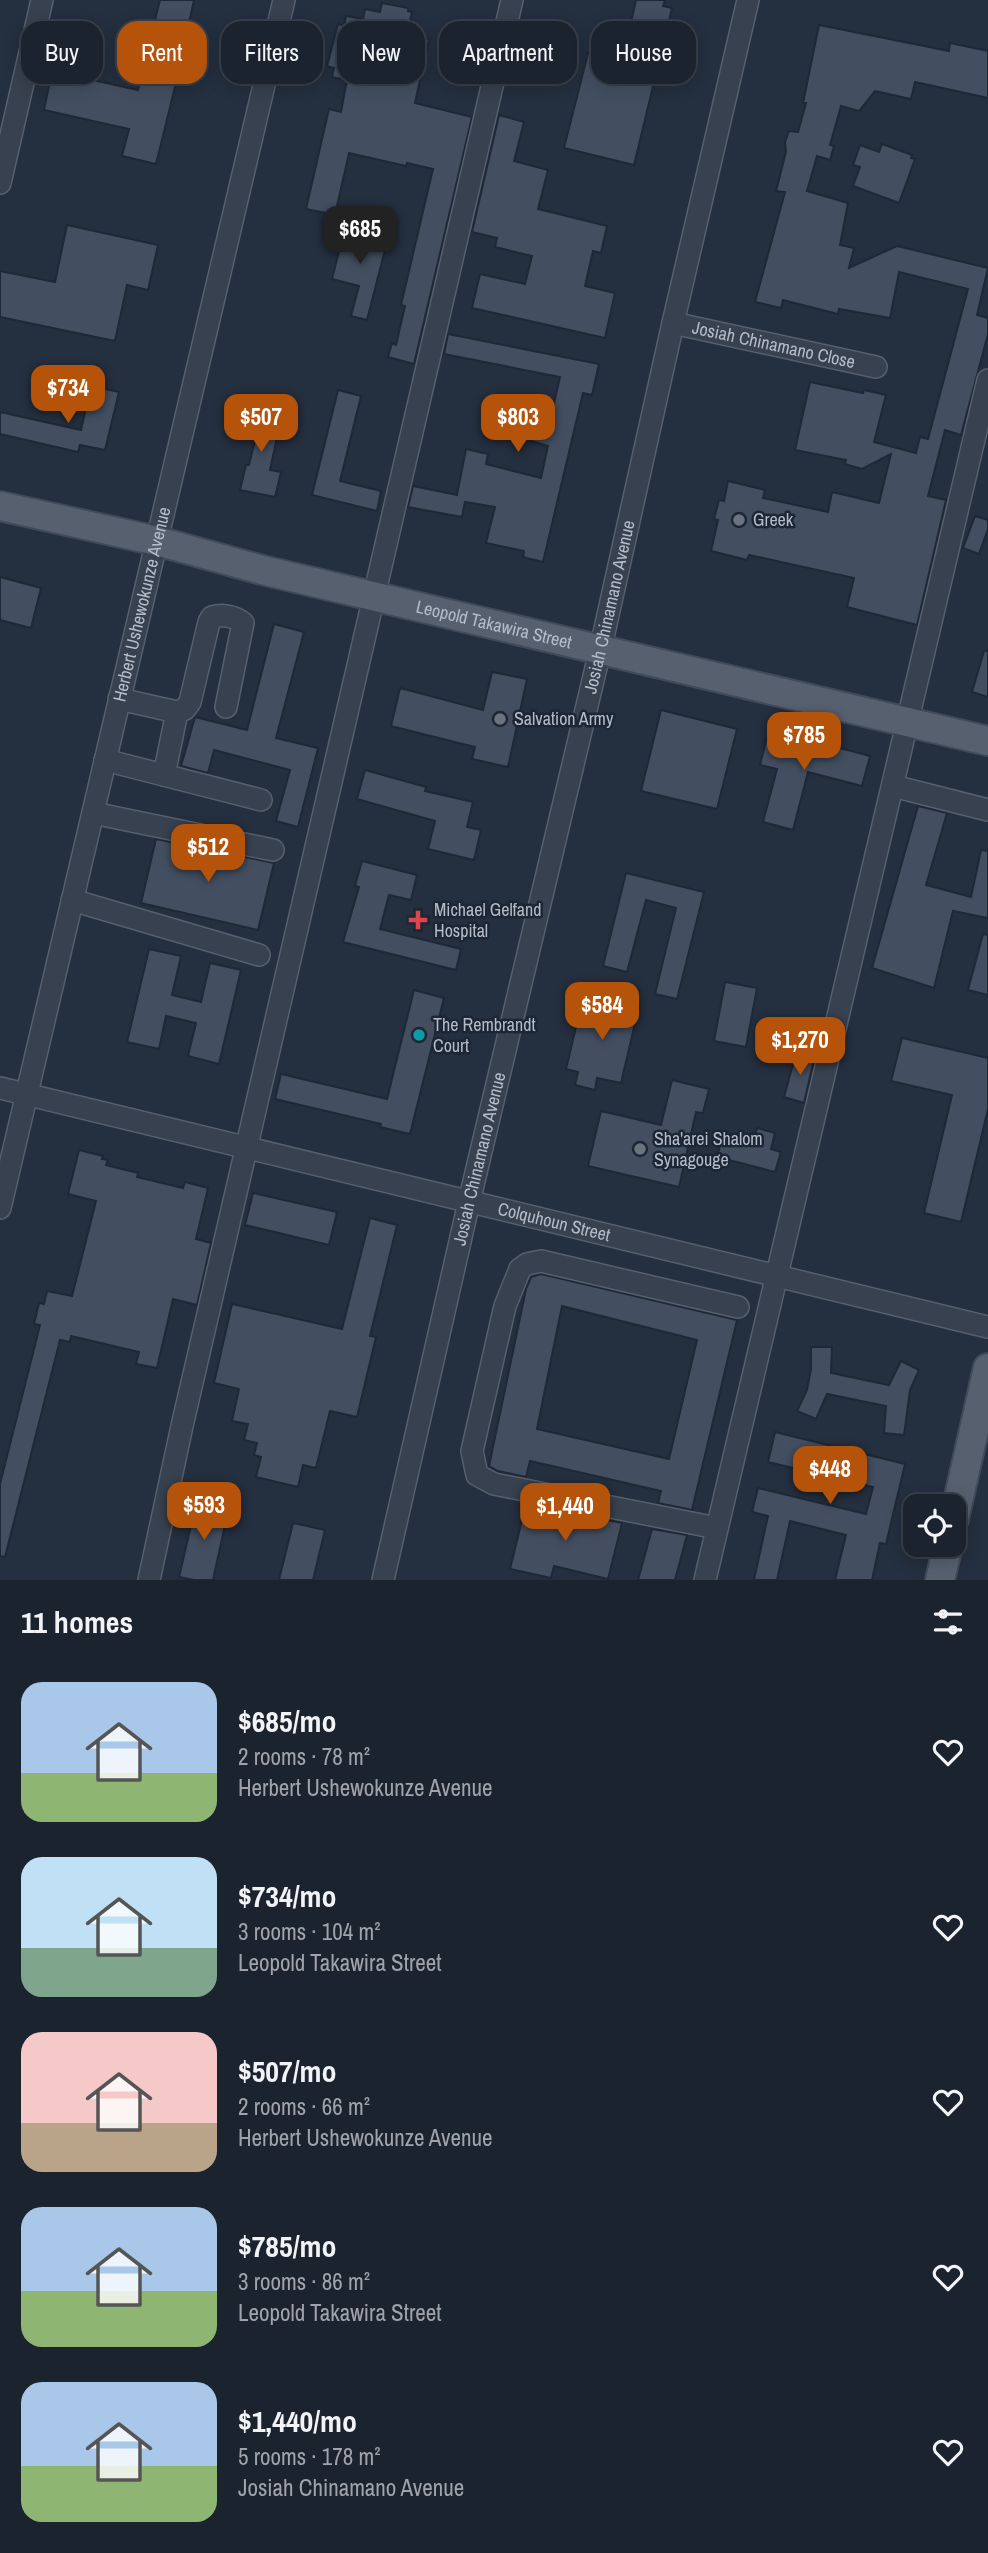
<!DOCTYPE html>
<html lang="en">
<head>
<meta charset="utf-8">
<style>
  :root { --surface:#1b232f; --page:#242b37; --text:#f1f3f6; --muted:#a0a4aa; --line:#39404b; --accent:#b45309 }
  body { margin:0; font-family:"Archivo Narrow",sans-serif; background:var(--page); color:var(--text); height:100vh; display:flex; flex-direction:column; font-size:26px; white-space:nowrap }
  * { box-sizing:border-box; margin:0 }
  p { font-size:23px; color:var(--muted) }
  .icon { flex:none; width:38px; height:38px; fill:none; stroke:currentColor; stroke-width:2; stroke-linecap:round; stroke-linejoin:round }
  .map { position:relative; height:1580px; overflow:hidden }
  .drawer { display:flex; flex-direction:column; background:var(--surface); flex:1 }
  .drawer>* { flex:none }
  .banner { position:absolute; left:21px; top:21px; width:947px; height:63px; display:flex; gap:14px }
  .tools { position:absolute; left:903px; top:1494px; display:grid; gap:14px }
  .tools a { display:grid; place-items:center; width:63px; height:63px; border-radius:14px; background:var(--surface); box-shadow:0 4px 18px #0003,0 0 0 2px var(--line); font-size:35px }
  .price { position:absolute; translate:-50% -60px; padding:0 16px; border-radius:14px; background:var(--accent); color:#fff; font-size:23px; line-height:46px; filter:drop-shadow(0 2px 4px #0008) }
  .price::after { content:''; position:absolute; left:50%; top:42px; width:21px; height:16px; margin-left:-10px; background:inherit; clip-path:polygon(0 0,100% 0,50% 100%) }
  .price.current { background:#222; color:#fff }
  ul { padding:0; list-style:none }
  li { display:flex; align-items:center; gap:21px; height:175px; padding:0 21px }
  li span { display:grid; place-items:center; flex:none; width:196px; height:140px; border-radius:21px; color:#555 }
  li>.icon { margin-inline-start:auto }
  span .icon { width:84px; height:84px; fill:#fffc; stroke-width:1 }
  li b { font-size:30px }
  h2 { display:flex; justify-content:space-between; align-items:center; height:84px; padding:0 21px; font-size:30px }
  .chip { padding:0 24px; border-radius:21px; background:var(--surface); box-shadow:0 4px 18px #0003,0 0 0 2px var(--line); font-size:24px; line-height:63px }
  .chip.current { background:var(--accent); color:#fff }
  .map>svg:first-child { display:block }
</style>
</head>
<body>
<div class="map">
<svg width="988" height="1580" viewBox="0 0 988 1580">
  <rect width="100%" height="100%" fill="#242f3f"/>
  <g fill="#434f61" stroke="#1f2836" stroke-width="2" fill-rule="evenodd">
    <path d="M 160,0 L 194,0 L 184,46 L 150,39 Z"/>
    <path d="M 636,0 L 665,0 L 663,6 L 672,8 L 634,165 L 564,148 L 588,53 L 622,62 Z"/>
    <path d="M 382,3 L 408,8 L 408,11 L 412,12 L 407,35 L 429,39 L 415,103 L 472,117 L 414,364 L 388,357 L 392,343 L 396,345 L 405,306 L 401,305 L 433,169 L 407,163 L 406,166 L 349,153 L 335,215 L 306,209 L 329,109 L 341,112 L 347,80 L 332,77 L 334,68 L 327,66 L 338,24 L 344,26 L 346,16 L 363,19 L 365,9 L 380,12 Z"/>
    <path d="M 819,25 L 949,51 L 950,43 L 988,51 L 988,98 L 915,82 L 911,99 L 875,91 L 859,111 L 841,106 L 830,145 L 834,146 L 830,160 L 817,156 L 807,191 L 848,203 L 840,245 L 854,248 L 849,268 L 897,246 L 988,268 L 977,315 L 988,318 L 988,334 L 961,435 L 945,430 L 928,496 L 946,500 L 917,625 L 847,607 L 854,578 L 749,555 L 747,560 L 711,551 L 718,520 L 714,519 L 719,500 L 724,501 L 728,481 L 765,490 L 763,498 L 828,512 L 832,492 L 879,503 L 891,454 L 862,469 L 845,464 L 846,460 L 795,450 L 810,382 L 863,393 L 864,390 L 886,395 L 874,442 L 916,453 L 920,437 L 928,439 L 968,289 L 899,272 L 890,318 L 839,309 L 838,314 L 783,300 L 781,308 L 755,302 L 785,192 L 776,191 L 786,152 L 785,142 L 789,131 L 798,132 L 806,103 L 803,103 Z"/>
    <path d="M 52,71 L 138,90 L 142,74 L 176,83 L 156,164 L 122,156 L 129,129 L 44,110 Z"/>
    <path d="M 499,115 L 524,122 L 514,161 L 548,170 L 538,209 L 607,226 L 601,253 L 593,251 L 585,286 L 615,293 L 605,338 L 472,308 L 480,274 L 525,284 L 532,256 L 495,247 L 497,238 L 472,232 Z"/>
    <path d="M 882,144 L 912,155 L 911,158 L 915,159 L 899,203 L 853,186 L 860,167 L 853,165 L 860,145 L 879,152 Z"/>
    <path d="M 67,225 L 158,245 L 148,290 L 127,285 L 115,341 L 0,317 L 0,271 L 55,282 Z"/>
    <path d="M 345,227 L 388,238 L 367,320 L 351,316 L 359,286 L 332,279 Z"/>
    <path d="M 448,334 L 599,364 L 592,395 L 583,393 L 543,562 L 523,557 L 524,551 L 486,543 L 495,507 L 465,502 L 462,517 L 408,507 L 413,486 L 457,495 L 466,449 L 488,454 L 486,464 L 541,478 L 548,446 L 531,441 L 539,409 L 552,412 L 560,377 L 444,354 Z"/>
    <path d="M 91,386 L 119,392 L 105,450 L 80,445 L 78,452 L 0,434 L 0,412 L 81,430 Z"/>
    <path d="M 338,390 L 361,396 L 340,481 L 381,491 L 377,511 L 312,495 Z"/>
    <path d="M 244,411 L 281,419 L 270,470 L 281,472 L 275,497 L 240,490 L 246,465 L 249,465 L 256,436 L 239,432 Z"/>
    <path d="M 975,516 L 988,520 L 988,529 L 979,554 L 963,548 Z"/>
    <path d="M 0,577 L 41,588 L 31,628 L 0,620 Z"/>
    <path d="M 274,624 L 304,632 L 276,738 L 318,748 L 298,827 L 276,821 L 290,770 L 214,750 L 208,773 L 181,766 L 195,717 L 247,730 Z"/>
    <path d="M 984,651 L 988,651 L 988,697 L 972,692 Z"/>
    <path d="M 492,672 L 527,679 L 508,767 L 472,759 L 475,747 L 391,726 L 400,688 L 483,710 Z"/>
    <path d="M 661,710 L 737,729 L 717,809 L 641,791 Z"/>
    <path d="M 769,729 L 870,756 L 862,786 L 808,772 L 793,830 L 763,822 L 777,769 L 760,765 Z"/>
    <path d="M 365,770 L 426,787 L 425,791 L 473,802 L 467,827 L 481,830 L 474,860 L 428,849 L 435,821 L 357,799 Z"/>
    <path d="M 918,806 L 947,813 L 926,885 L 971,897 L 981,850 L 988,851 L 988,918 L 953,911 L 934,988 L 872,968 Z"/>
    <path d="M 156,839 L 274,863 L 258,930 L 141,903 Z"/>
    <path d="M 362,861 L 417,875 L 411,900 L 389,895 L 380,929 L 461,949 L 456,970 L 343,942 L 359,887 L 355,886 Z"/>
    <path d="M 626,873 L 704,892 L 677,999 L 655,994 L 676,908 L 646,900 L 627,972 L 603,966 Z"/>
    <path d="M 983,934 L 988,935 L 988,995 L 968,990 Z"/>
    <path d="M 149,949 L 181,956 L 172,995 L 201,1002 L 210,963 L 241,970 L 219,1064 L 188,1056 L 196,1023 L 166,1016 L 159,1049 L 127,1042 Z"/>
    <path d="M 725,982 L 757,988 L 746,1047 L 714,1041 Z"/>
    <path d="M 414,990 L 444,998 L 410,1134 L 380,1127 L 381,1124 L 275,1099 L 281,1074 L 387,1099 Z"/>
    <path d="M 595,996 L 639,1006 L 621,1083 L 597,1078 L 595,1090 L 575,1085 L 578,1072 L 566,1069 L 581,1006 L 592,1008 Z"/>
    <path d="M 902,1038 L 988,1058 L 988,1109 L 961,1222 L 924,1213 L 952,1095 L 891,1081 Z"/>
    <path d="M 797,1050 L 815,1055 L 804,1103 L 784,1097 Z"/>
    <path d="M 672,1080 L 709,1089 L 703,1113 L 696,1112 L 679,1187 L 588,1166 L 601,1111 L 661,1125 Z"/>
    <path d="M 757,1128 L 775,1133 L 771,1149 L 781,1152 L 775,1172 L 717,1157 L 724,1132 L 754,1140 Z"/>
    <path d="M 79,1150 L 103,1156 L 102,1159 L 108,1160 L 106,1165 L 138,1173 L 137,1177 L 183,1188 L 185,1182 L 208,1188 L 196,1239 L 211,1243 L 197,1305 L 173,1299 L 157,1368 L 136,1364 L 139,1352 L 71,1336 L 70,1342 L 60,1340 L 5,1557 L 0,1556 L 0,1484 L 40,1325 L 34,1324 L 39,1303 L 44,1304 L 47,1291 L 72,1296 L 96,1201 L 68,1194 Z"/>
    <path d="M 253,1193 L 337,1212 L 329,1245 L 245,1225 Z"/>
    <path d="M 370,1218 L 397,1225 L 370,1336 L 376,1337 L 357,1417 L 330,1411 L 316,1468 L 303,1465 L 298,1487 L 256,1477 L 261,1457 L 254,1455 L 257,1443 L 244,1440 L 248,1424 L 232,1421 L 239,1389 L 214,1383 L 232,1304 L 342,1329 Z"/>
    <path d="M 541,1274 L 737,1320 L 692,1510 L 658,1503 L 661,1491 L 530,1461 L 526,1477 L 498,1471 L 489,1466 L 526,1289 L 531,1277 ZM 562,1306 L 697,1340 L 669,1459 L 537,1429 Z"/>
    <path d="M 811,1347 L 832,1347 L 831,1373 L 889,1385 L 901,1361 L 919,1370 L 910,1390 L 904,1435 L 884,1433 L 886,1406 L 827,1394 L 816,1419 L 797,1411 L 807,1390 L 811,1369 Z"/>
    <path d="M 775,1432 L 905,1464 L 886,1544 L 880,1543 L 872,1580 L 835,1580 L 846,1535 L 790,1521 L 777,1580 L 754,1580 L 768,1516 L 752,1512 L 758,1488 L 866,1514 L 873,1487 L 768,1462 Z"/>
    <path d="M 197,1500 L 229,1507 L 213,1580 L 194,1580 L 179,1577 Z"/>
    <path d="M 526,1504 L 622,1523 L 608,1579 L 554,1566 L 551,1578 L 510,1569 Z"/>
    <path d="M 293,1523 L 325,1530 L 313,1580 L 279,1580 Z"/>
    <path d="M 652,1529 L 687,1535 L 675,1580 L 638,1580 Z"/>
  </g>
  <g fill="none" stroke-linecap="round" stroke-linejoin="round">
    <g stroke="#565f6c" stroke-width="24">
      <g id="minor">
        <path d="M 0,183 L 42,0"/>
        <path id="s1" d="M 673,323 L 876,367"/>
        <path d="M 119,699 L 177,712 L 185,709 L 190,702 L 209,622 L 212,617 C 222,614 235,616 243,623 L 226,707"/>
        <path d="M 105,760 L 261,800"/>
        <path d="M 164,775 L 177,712"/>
        <path d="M 893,786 L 988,810"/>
        <path d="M 93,813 L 273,850"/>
        <path d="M 72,900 L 259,955"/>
        <path id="s2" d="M 0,1088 L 988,1327"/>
        <path id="s3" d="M 0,1208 L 284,0"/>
        <path d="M 717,1528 L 494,1484 L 477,1475 L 472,1451 L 505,1306 L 520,1269 L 527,1264 L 541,1261 L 738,1307"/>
        <path d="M 149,1580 L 182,1426 L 512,0"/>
        <path id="s4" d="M 383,1580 L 469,1202 L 600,651 L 673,323 L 748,0"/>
        <path d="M 705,1580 L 988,380"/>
      </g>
    </g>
    <g stroke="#414a58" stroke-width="32">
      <g id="major">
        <path id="s5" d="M 0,506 L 157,541 L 262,570 L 988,741"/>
        <path d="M 954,1519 L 988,1368"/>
        <path d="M 940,1580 L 948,1545"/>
      </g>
    </g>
    <use href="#minor" stroke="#38414f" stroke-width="21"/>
    <use href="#major" stroke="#56606f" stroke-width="28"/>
  </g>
  <g fill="#6b7280" stroke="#1d2634" stroke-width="2.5">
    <circle cx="739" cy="520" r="7"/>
    <circle cx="500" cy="719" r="7"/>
    <circle cx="640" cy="1149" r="7"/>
  </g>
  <path fill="#e0444e" stroke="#1d2634" stroke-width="2.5" d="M414.5 909.5h7v7h7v7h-7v7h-7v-7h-7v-7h7z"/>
  <circle fill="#0f9aa8" stroke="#1d2634" stroke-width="2.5" cx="419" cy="1035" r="7"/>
  <g text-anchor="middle" stroke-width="5" stroke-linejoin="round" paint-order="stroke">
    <g font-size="18" fill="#b4bcc9" stroke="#1d2634">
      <text dy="6" stroke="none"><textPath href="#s1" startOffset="103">Josiah Chinamano Close</textPath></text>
      <text dy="6" stroke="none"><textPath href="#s3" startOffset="620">Herbert Ushewokunze Avenue</textPath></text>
      <text dy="6" stroke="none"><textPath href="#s4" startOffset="999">Josiah Chinamano Avenue</textPath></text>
      <text dy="6" stroke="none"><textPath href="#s5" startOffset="508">Leopold Takawira Street</textPath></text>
      <text dy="6" stroke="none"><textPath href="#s4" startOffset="432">Josiah Chinamano Avenue</textPath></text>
      <text dy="6" stroke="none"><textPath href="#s2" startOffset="570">Colquhoun Street</textPath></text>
    </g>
    <g font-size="18" fill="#b4bcc9" stroke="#1d2634" text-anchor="start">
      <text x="753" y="526">Greek</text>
      <text x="514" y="725">Salvation Army</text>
      <text x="434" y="916">Michael Gelfand<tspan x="434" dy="21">Hospital</tspan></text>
      <text x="433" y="1031">The Rembrandt<tspan x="433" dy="21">Court</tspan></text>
      <text x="654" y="1145">Sha'arei Shalom<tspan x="654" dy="21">Synagouge</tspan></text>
    </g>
  </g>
</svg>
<div class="tools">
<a><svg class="icon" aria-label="locate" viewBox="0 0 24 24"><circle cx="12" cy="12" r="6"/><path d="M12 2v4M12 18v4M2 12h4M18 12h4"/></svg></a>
</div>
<b class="price current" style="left:360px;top:266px">$685</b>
<b class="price" style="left:68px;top:425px">$734</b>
<b class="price" style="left:261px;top:454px">$507</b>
<b class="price" style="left:518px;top:454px">$803</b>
<b class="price" style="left:804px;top:772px">$785</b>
<b class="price" style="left:208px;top:884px">$512</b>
<b class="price" style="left:602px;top:1042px">$584</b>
<b class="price" style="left:800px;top:1077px">$1,270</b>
<b class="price" style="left:830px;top:1506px">$448</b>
<b class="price" style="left:204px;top:1542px">$593</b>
<b class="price" style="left:565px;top:1543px">$1,440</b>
<div class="banner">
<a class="chip">Buy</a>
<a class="chip current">Rent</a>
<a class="chip">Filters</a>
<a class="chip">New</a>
<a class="chip">Apartment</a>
<a class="chip">House</a>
</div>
</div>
<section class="drawer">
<h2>11 homes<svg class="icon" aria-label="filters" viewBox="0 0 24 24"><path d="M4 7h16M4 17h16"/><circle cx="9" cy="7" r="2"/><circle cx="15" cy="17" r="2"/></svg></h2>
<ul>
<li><span style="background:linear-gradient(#a9c7e8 65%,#8fb573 0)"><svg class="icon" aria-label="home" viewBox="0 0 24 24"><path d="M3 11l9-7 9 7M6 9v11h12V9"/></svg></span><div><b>$685/mo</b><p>2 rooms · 78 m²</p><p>Herbert Ushewokunze Avenue</p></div><svg class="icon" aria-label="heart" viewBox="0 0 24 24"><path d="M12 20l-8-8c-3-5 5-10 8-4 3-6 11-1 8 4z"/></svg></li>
<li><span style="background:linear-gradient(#bfe0f5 65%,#7fa58c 0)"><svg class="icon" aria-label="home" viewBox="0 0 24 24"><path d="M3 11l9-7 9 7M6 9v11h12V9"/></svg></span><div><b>$734/mo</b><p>3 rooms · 104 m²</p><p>Leopold Takawira Street</p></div><svg class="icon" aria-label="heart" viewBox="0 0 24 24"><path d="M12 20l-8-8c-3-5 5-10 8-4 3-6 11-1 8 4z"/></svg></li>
<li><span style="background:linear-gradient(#f6c9c9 65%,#b9a48a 0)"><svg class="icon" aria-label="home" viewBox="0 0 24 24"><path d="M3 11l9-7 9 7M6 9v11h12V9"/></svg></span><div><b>$507/mo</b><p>2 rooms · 66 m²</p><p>Herbert Ushewokunze Avenue</p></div><svg class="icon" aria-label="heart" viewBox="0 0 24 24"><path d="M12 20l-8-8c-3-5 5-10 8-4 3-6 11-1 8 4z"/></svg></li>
<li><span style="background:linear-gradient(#a9c7e8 60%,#8fb573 0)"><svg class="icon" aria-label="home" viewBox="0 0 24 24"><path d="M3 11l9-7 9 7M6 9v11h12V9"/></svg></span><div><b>$785/mo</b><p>3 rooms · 86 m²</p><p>Leopold Takawira Street</p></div><svg class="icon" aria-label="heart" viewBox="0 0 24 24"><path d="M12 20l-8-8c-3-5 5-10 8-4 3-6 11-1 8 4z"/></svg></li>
<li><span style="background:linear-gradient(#a9c7e8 60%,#8fb573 0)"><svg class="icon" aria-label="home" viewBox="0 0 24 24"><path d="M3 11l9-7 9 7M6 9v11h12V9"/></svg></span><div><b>$1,440/mo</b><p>5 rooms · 178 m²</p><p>Josiah Chinamano Avenue</p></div><svg class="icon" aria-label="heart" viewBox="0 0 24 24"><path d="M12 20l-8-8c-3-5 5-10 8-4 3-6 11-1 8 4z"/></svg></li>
</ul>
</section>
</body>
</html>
